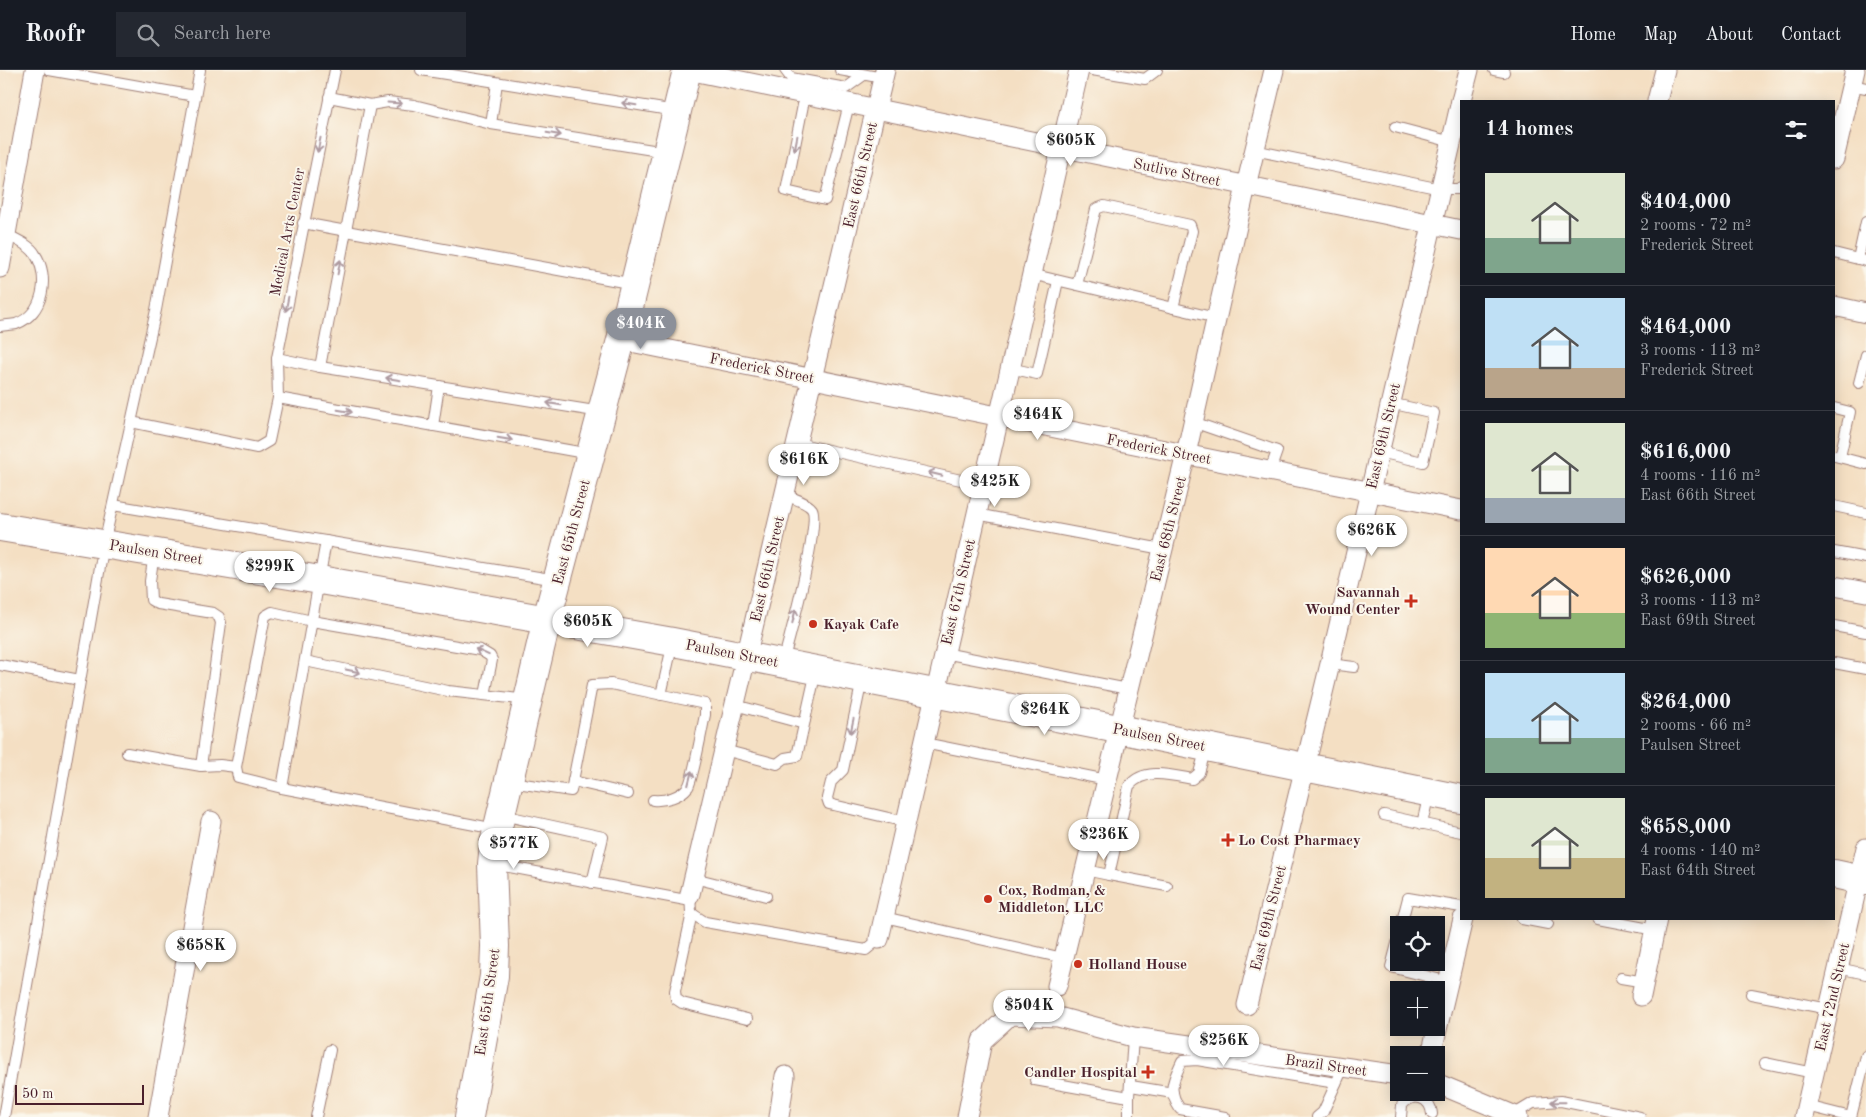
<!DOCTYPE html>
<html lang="en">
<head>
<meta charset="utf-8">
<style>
  :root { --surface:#171b24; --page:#242831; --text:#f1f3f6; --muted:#9ea1a6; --line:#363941; --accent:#8c9099 }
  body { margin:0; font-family:"Old Standard TT",serif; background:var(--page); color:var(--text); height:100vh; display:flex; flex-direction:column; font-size:19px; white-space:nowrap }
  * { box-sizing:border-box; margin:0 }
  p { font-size:16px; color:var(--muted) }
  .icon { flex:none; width:28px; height:28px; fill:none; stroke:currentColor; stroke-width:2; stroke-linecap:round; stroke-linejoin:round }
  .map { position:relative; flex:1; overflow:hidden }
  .drawer { position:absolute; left:1460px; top:30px; width:375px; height:820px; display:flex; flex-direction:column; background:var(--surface); border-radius:0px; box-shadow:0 2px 12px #0003 }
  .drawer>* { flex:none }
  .controls { position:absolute; left:1390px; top:846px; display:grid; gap:10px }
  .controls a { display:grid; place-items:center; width:55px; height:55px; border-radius:0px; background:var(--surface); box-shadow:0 2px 12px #0003; font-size:25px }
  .scale { position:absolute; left:15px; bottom:12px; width:129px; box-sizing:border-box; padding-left:5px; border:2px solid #4a1f2b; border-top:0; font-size:14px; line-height:18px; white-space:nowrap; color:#4a1f2b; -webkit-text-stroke:4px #fbf7ec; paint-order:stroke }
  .price { position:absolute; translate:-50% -42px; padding:0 11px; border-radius:18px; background:#fff; color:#222; font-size:16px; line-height:32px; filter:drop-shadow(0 1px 2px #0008) }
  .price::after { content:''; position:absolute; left:50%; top:30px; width:15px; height:11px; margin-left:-8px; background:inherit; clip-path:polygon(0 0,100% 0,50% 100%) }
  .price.selected { background:var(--accent); color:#fff }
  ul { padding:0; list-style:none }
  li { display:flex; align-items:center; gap:15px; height:125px; padding:0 25px }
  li+li { border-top:1px solid var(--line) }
  li span { display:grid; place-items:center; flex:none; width:140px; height:100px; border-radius:0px; color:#555 }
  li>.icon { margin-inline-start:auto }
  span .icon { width:60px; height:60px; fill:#fffc; stroke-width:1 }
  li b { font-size:21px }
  h2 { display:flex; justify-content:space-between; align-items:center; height:60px; padding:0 25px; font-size:21px }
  header { display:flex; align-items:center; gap:30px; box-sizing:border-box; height:70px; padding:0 25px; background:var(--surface); border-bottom:1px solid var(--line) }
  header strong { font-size:24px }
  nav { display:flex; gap:28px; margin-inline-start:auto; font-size:18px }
  .search { width:350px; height:45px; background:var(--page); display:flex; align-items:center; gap:12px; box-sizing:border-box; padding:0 18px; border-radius:0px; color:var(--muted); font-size:19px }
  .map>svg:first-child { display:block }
</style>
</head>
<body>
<header>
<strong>Roofr</strong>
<div class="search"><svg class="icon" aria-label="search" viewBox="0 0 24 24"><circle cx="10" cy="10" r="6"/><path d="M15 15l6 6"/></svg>Search here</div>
<nav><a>Home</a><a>Map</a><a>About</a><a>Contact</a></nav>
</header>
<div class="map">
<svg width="1866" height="1047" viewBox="0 0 1866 1047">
  <rect width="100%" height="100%" fill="#fbf7ec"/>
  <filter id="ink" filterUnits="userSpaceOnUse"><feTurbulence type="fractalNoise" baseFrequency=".02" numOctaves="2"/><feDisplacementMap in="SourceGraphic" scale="10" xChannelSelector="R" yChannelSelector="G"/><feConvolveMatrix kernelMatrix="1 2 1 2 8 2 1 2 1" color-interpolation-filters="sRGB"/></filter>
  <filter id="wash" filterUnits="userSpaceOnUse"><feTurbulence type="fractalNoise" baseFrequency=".0096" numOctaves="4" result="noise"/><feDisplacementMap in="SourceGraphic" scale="20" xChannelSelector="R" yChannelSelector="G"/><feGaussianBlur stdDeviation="1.12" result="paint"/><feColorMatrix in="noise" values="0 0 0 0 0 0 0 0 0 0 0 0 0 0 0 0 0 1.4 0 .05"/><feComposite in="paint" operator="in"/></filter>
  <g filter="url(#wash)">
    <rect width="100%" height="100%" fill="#f4dfc3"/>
  </g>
  <g filter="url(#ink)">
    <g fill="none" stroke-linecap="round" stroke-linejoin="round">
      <g stroke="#9f7f77" stroke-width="12">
        <g id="lane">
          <path d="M 49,0 L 195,26"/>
          <path d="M 335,0 L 277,288 L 278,328 L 590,384"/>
          <path d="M 421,0 L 676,41"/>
          <path d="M 785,0 L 791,8 L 846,18 L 864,5"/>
          <path d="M 840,0 L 883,8"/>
          <path d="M 1092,0 L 1145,9 L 1157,0"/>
          <path d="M 1494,0 L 1504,2"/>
          <path d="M 1851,15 L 1866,18"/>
          <path d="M 805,25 L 786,121 L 825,130 L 849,34"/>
          <path d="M 329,27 L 370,35 L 388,32 L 414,35 L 491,54 L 665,82"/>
          <path d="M 491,54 L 497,13"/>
          <path d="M 1395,57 L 1452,72"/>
          <path d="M 1254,80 L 1441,119 L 1458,119 L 1461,117"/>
          <path d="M 303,153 L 634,214"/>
          <path d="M 1834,183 L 1866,191"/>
          <path d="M 1858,189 L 1866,152"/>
          <path d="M 1031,204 L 1216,248"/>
          <path d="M 1077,215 L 1096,139 L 1104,136 L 1190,155 L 1192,161 L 1173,238"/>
          <path d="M 0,256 C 5,255 11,255 16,254 C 44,244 50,206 35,184 C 30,175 15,169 6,164"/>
          <path d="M 277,288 L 320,297 L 601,342"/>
          <path d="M 320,297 L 370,35"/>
          <path d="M 1009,298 L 1037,304 L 1058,211"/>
          <path d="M 1859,313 L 1866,285"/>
          <path d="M 1834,338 L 1850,342 L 1840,387"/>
          <path d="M 131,352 L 257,378 L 269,371 L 278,328"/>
          <path d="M 1193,352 L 1277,381 L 1270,401"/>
          <path d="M 433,356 L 439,316"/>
          <path d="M 797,373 L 983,415"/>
          <path d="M 1379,382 L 1423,392 L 1434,343 L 1390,333"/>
          <path d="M 1835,386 L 1866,394"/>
          <path d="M 113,435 L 556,510"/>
          <path d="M 1834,436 L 1866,443"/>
          <path d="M 976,444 L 1162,479"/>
          <path d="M 1361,460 L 1383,464"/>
          <path d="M 326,471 L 282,718 L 496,759"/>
          <path d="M 1834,482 L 1866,488"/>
          <path d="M 154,483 L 150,511 L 151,530 L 158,534 L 213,543 L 219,547 L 221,553 L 201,696"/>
          <path d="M 1834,556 L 1866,562"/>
          <path d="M 944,583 L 1128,619"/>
          <path d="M 305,591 L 448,621 L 528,630"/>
          <path d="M 783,592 C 789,570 821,452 812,439 C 807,432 792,428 785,425"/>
          <path d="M 1834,593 L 1866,599"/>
          <path d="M 1330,594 L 1354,597"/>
          <path d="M 0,595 L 80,610"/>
          <path d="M 862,610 L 843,700 L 831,712 L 827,728 L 829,734 L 906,752"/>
          <path d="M 661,625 L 673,572"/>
          <path d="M 735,635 L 801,653 L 805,650"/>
          <path d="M 924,673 L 1107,710"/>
          <path d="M 724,680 L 777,694 L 785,688 L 797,686 L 816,601"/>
          <path d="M 127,683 L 201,696 L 220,695 L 236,697"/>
          <path d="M 573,711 L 628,724"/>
          <path d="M 510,712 L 571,721 L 592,615 L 611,614 L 705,634 L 705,645 C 702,658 693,710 688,717 C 680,727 665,731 653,730"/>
          <path d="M 282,718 L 238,707 L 236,697 L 265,546 L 272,542 L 312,551 L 480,580 L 490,586 L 492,590 L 485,625"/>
          <path d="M 502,745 L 603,767 L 592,813"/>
          <path d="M 1384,745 L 1461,762"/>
          <path d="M 1422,754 L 1429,723"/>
          <path d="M 493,794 L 691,831"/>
          <path d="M 1085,800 L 1109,805 L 1129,716 C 1144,697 1171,705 1192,709 L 1199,703 L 1206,678"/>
          <path d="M 1109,805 L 1167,816"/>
          <path d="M 694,808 L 766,826"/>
          <path d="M 690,824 L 691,843 L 705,852 L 866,880 L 879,869"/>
          <path d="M 692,843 L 675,921 L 676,929 L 682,933 L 747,949"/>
          <path d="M 884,847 L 1063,888"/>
          <path d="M 1522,849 L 1548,854"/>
          <path d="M 1598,849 L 1655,860"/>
          <path d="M 1401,855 L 1408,828 L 1461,837"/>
          <path d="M 1399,866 L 1391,897 L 1449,912"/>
          <path d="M 1838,898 L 1866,904"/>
          <path d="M 1621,908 L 1645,912"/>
          <path d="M 1751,924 L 1829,939"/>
          <path d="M 1765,993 L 1814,1003"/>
          <path d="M 1035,1010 L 1129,1027 L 1129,1047"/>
          <path d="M 1131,1016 L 1173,1023"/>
          <path d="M 1129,1027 L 1133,967"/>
          <path d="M 1807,1036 L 1851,1047 L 1866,986"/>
          <path d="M 1513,1045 L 1533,1033 L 1561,1031 L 1640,1047"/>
          <path d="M 4,1047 L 104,474 L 156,240 L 200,0"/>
          <path d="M 316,1047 L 330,980"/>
          <path d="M 1225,1047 L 1180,1039 C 1167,1019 1173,1011 1182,991 L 1197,990 L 1336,1013"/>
          <path d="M 1317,1047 L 1323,1042 L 1343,998"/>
          <path d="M 1401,1047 L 1402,1035 C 1414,1022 1430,1027 1432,1044"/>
        </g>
      </g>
      <g stroke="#9f7f77" stroke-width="21">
        <g id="street">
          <path d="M 688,0 L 1461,160"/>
          <path d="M 1461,31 L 1469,0"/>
          <path d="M 1657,31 L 1665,0"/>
          <path d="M 1834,89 L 1855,0"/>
          <path d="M 0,198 L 35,0"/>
          <path d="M 1834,236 L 1866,243"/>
          <path d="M 621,270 L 1461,440"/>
          <path d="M 1834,516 L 1866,522"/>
          <path d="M 690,824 L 885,0"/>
          <path d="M 879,869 L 1079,0"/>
          <path d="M 1057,916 L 1186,384 L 1246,116 L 1274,0"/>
          <path d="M 1641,926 L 1657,849"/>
          <path d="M 1247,935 L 1330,594 L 1461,31"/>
          <path d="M 1431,985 L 1463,849"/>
          <path d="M 1436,1013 L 1518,1047"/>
          <path d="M 158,1047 L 211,751"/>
          <path d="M 779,1047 L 785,1006"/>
          <path d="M 967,1047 L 982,971 L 1010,945 L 1058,947 L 1133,967 L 1399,1005"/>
          <path d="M 1804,1047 L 1866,778"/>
        </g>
      </g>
      <g stroke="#9f7f77" stroke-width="30">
        <g id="secondary">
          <path d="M 0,457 L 320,510 L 673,572 L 1118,659 L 1461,729"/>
          <path d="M 1834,804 L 1866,811"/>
          <path d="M 469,1047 L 494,906 L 495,876 L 492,794 L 494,774 L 547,549 L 621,270 L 687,0"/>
        </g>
      </g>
      <use href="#lane" stroke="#fff" stroke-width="10"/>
      <use href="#street" stroke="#fff" stroke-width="19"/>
      <use href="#secondary" stroke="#fff" stroke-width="28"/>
    </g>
    <defs><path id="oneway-shaft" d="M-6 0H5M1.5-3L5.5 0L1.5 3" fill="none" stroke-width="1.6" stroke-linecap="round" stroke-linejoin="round" transform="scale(1.25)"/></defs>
    <g stroke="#ae9aa0">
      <use href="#oneway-shaft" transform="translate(395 33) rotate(4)"/>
      <use href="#oneway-shaft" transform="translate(629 34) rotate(-171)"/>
      <use href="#oneway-shaft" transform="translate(554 64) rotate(9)"/>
      <use href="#oneway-shaft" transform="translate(796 73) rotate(101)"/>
      <use href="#oneway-shaft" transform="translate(319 75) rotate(102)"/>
      <use href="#oneway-shaft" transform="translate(339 197) rotate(-79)"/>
      <use href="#oneway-shaft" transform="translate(287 234) rotate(101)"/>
      <use href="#oneway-shaft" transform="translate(393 309) rotate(-171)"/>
      <use href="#oneway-shaft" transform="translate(554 334) rotate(-171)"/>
      <use href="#oneway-shaft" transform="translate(345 341) rotate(10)"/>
      <use href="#oneway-shaft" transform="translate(505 369) rotate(10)"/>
      <use href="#oneway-shaft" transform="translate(935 404) rotate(-167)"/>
      <use href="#oneway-shaft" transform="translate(794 546) rotate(-77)"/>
      <use href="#oneway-shaft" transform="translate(482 582) rotate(-155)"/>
      <use href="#oneway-shaft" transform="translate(353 601) rotate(12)"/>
      <use href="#oneway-shaft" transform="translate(852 656) rotate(102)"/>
      <use href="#oneway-shaft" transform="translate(690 708) rotate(-76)"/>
      <use href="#oneway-shaft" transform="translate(1558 1032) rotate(-179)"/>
    </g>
  </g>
  <g fill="#c8321e" stroke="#fbf7ec" stroke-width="2">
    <path d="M1408.5 523.5h5v5h5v5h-5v5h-5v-5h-5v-5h5z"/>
    <circle cx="813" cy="554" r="5"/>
    <path d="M1225.5 762.5h5v5h5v5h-5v5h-5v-5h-5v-5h5z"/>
    <circle cx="988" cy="829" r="5"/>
    <circle cx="1078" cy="894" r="5"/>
    <path d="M1145.5 994.5h5v5h5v5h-5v5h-5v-5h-5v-5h5z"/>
  </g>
  <g text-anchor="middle" stroke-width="4" stroke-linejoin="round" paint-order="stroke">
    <g font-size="15" fill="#4a1f2b" stroke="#fbf7ec">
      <text transform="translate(1177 102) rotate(12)" y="5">Sutlive Street</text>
      <text transform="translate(860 105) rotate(-77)" y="5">East 66th Street</text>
      <text transform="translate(287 162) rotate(-79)" y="5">Medical Arts Center</text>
      <text transform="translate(762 298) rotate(11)" y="5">Frederick Street</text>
      <text transform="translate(1383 366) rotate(-77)" y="5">East 69th Street</text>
      <text transform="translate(1159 379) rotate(11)" y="5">Frederick Street</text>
      <text transform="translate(1168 459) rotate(-76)" y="5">East 68th Street</text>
      <text transform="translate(571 462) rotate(-75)" y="5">East 65th Street</text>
      <text transform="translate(156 482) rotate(9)" y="5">Paulsen Street</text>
      <text transform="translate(767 499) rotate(-77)" y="5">East 66th Street</text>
      <text transform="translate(958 522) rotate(-77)" y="5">East 67th Street</text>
      <text transform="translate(732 583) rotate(11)" y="5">Paulsen Street</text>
      <text transform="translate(1159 667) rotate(11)" y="5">Paulsen Street</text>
      <text transform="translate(1268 848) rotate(-76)" y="5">East 69th Street</text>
      <text transform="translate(1832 927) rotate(-77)" y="5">East 72nd Street</text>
      <text transform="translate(487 932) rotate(-82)" y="5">East 65th Street</text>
      <text transform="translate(1326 995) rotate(8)" y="5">Brazil Street</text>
    </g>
    <g font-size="15" font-weight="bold" fill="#4a1f2b" stroke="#fbf7ec" text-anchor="start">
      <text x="1400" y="527" text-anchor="end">Savannah<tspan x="1400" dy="17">Wound Center</tspan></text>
      <text x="823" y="559">Kayak Cafe</text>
      <text x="1238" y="775">Lo Cost Pharmacy</text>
      <text x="998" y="825">Cox, Rodman, &amp;<tspan x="998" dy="17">Middleton, LLC</tspan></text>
      <text x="1088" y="899">Holland House</text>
      <text x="1137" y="1007" text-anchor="end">Candler Hospital</text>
    </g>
  </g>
</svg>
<div class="controls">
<a><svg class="icon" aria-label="locate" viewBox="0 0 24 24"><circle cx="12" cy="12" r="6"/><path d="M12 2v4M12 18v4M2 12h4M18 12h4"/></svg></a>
<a>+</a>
<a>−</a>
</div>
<div class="scale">50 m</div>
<b class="price" style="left:1071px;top:97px">$605K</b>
<b class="price selected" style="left:641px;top:280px">$404K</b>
<b class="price" style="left:1038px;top:371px">$464K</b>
<b class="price" style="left:804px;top:416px">$616K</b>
<b class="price" style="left:995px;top:438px">$425K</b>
<b class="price" style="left:1372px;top:487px">$626K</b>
<b class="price" style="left:270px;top:523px">$299K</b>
<b class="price" style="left:588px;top:578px">$605K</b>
<b class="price" style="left:1045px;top:666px">$264K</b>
<b class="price" style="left:1104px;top:791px">$236K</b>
<b class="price" style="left:514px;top:800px">$577K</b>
<b class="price" style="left:201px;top:902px">$658K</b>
<b class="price" style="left:1029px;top:962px">$504K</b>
<b class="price" style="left:1224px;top:997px">$256K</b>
<section class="drawer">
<h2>14 homes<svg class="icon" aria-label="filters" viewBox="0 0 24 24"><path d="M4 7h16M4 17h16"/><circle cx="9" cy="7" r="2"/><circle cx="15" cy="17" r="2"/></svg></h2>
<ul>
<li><span style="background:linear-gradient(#dfe7d0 65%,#7fa58c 0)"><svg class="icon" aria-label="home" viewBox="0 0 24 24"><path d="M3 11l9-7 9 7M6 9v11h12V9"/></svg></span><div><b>$404,000</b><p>2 rooms · 72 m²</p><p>Frederick Street</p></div></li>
<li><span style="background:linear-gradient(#bfe0f5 70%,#b9a48a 0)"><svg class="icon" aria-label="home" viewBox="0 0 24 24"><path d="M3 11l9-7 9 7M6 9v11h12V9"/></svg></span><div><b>$464,000</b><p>3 rooms · 113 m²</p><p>Frederick Street</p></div></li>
<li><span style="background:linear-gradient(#dfe7d0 75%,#9aa5b1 0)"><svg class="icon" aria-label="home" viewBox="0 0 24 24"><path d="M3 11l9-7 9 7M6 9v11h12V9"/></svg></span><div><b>$616,000</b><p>4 rooms · 116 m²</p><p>East 66th Street</p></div></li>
<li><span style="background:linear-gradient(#ffd9b3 65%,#8fb573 0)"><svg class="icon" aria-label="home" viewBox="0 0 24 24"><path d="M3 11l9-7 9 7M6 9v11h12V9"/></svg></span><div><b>$626,000</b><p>3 rooms · 113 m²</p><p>East 69th Street</p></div></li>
<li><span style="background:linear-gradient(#bfe0f5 65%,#7fa58c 0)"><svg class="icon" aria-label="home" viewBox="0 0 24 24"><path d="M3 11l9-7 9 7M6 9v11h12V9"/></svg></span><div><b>$264,000</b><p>2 rooms · 66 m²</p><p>Paulsen Street</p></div></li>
<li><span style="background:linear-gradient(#dfe7d0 60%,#c2b280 0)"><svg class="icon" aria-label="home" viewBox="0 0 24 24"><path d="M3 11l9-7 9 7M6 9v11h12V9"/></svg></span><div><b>$658,000</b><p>4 rooms · 140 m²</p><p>East 64th Street</p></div></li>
</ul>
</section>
</div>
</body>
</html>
